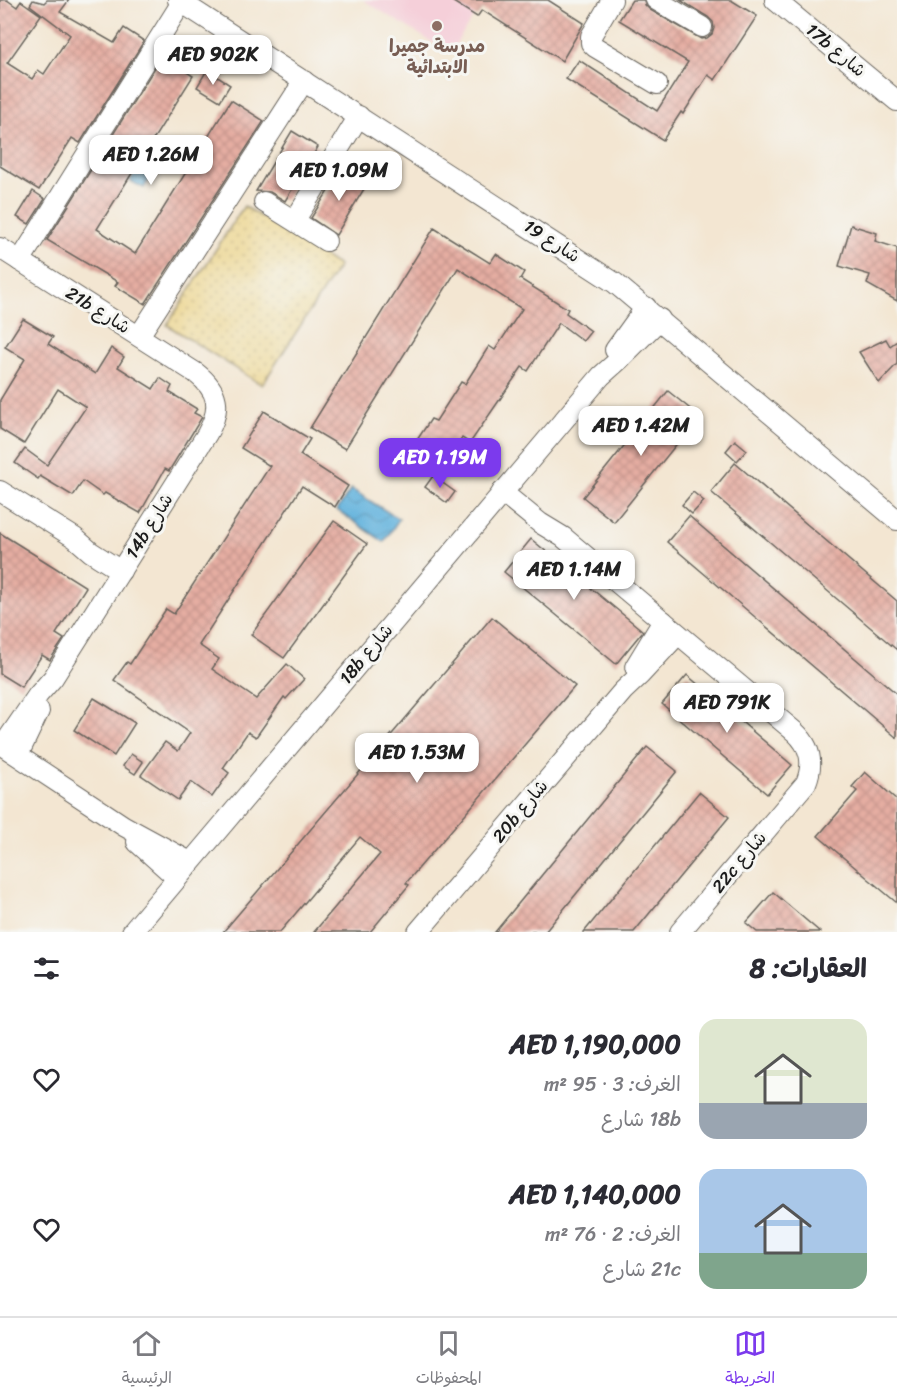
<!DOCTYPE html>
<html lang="ar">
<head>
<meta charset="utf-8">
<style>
  :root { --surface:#fff; --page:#f2f2f3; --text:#2b2b33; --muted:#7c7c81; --line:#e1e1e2; --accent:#7c3aed }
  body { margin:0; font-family:Sriracha,"Playpen Sans Arabic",sans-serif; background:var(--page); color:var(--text); direction:rtl; height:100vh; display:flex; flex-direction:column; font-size:22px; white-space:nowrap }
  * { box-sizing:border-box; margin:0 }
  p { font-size:20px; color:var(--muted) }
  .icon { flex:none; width:33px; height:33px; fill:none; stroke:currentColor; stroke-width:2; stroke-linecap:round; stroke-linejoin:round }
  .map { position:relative; height:932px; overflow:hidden; direction:ltr }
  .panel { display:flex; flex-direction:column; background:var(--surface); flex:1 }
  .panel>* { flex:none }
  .price { position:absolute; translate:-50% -51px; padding:0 14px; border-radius:12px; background:#fff; color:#222; font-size:20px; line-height:39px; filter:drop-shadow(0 2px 3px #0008) }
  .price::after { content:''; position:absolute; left:50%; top:36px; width:18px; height:14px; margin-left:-9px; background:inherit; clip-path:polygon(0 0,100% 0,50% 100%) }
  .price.active { background:var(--accent); color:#fff }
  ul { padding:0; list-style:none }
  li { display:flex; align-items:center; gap:18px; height:150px; padding:0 30px }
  li span { display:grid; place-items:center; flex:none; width:168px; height:120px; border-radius:18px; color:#555 }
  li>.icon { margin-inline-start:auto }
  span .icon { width:72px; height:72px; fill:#fffc; stroke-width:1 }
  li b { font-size:26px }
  h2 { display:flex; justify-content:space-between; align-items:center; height:72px; padding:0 30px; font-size:26px }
  .tabs { display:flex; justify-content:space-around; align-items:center; height:84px; border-top:2px solid var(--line); background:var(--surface); font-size:16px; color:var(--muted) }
  .tabs a { display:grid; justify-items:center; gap:3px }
  .tabs .active { color:var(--accent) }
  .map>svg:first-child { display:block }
</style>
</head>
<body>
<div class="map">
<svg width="897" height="932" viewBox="0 0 897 932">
  <defs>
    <pattern id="sand-dots" width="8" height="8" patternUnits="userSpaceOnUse" patternTransform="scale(1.5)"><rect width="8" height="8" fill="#eeda9e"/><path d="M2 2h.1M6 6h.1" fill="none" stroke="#ccba88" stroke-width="1.8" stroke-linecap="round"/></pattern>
    <pattern id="water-waves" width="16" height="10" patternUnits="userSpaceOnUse" patternTransform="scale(1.5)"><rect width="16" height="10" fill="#62b2dd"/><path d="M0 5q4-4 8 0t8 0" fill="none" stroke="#5498bd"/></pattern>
    <pattern id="building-cross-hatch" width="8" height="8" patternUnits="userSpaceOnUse" patternTransform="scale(1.5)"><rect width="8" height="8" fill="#e5ada2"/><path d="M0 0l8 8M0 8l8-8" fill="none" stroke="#c4948b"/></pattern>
  </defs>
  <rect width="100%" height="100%" fill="#f6f6f2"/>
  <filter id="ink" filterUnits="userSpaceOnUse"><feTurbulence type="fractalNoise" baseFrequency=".0167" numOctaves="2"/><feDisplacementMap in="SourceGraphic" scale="12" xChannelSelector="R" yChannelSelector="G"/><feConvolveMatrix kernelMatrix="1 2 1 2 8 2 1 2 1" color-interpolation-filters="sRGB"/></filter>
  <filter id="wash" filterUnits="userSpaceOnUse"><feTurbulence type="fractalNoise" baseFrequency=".008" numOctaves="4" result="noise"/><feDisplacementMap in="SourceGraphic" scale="24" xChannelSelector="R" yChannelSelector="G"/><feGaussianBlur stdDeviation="1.35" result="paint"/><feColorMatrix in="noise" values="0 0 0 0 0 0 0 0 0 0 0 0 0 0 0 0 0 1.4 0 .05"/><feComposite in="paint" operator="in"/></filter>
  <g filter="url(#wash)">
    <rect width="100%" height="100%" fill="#f3e6d2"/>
    <path fill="#f5cfd9" d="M 363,0 L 484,0 L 450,53 Z"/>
    <path fill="url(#sand-dots)" stroke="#857b5d" stroke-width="1.5" d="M 244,206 L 339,266 L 262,385 L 167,325 Z"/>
    <g fill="url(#water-waves)" stroke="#3f677c" stroke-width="1.5">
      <path d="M 149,148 L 162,156 L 144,188 L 130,181 Z"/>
      <path d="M 351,489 L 399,519 L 384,542 L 337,510 Z"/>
    </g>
    <g id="blocks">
      <g fill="url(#building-cross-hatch)">
        <path d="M 0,0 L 7,0 L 17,7 L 21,1 L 41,15 L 7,63 L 32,79 L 38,70 L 44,74 L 70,35 L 30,5 L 33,0 L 44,3 L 47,0 L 69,0 L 60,12 L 114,43 L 124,28 L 144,41 L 80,143 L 72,138 L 39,190 L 0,166 Z"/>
        <path d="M 450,0 L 548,0 L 584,23 L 562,61 L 482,10 L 477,17 Z"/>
        <path d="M 632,0 L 644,0 L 645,5 L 650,10 L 701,39 L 707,38 L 712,34 L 714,28 L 713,22 L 708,17 L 680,0 L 731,0 L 757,16 L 715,80 L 708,75 L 683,114 L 681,112 L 663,140 L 566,79 L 579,60 L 657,111 L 688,62 L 619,20 Z"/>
        <path d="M 162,56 L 193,76 L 97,229 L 135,254 L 231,100 L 264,121 L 145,304 L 115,286 L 118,282 L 47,240 Z"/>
        <path d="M 207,70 L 230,85 L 220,101 L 197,87 Z"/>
        <path d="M 292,131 L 318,147 L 285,201 L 270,192 L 256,191 Z"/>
        <path d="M 342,169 L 367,184 L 336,235 L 311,218 Z"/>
        <path d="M 33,191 L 45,199 L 29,224 L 17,217 Z"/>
        <path d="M 851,225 L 877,233 L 875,241 L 897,248 L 897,301 L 867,284 L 870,275 L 839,266 Z"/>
        <path d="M 434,228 L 490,263 L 496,254 L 524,272 L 520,279 L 568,309 L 566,313 L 591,331 L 583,341 L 559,323 L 528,371 L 522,367 L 470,443 L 462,438 L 436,478 L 405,458 L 431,419 L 436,421 L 461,382 L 465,384 L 489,346 L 495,350 L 522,309 L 458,268 L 345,449 L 310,428 Z"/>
        <path d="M 23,319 L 53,337 L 48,344 L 95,374 L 111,348 L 124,357 L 118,367 L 153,389 L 160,378 L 172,386 L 169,392 L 197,409 L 194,413 L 202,417 L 169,471 L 165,469 L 140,513 L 105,493 L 103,495 L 83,481 L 73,496 L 40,476 L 38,479 L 15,463 L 25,449 L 47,465 L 86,407 L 58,389 L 24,444 L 0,429 L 0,400 L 25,359 L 5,347 Z"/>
        <path d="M 886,339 L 890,346 L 897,341 L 897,364 L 879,383 L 859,352 Z"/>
        <path d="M 668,391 L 699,416 L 614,522 L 583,497 Z"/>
        <path d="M 264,411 L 310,439 L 300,455 L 348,486 L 335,507 L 302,486 L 199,645 L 219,659 L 212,669 L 256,699 L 287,664 L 304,679 L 286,699 L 284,697 L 256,737 L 248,732 L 223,768 L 229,773 L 212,797 L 191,782 L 178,800 L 141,775 L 165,742 L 178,751 L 190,733 L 114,680 L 127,662 L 130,664 L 166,609 L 174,614 L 270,466 L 241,448 Z"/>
        <path d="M 735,440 L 747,450 L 737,461 L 726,451 Z"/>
        <path d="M 735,463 L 897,601 L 897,650 L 711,492 Z"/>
        <path d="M 433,476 L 455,492 L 447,503 L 425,487 Z"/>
        <path d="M 693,492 L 704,501 L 692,514 L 682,505 Z"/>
        <path d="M 689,516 L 897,694 L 897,738 L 667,542 Z"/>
        <path d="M 334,521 L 367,544 L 284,658 L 251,635 Z"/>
        <path d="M 0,533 L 86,587 L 56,634 L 64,639 L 50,660 L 42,655 L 21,687 L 0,674 Z"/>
        <path d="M 531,539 L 643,631 L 616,664 L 504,572 Z"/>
        <path d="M 492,617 L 575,686 L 406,883 L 409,885 L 370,932 L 314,932 L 380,854 L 360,837 L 280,932 L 223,932 Z"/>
        <path d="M 687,675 L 792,765 L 767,794 L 662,704 Z"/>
        <path d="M 94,698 L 135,723 L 114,756 L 74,730 Z"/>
        <path d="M 647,747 L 677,771 L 545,932 L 495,932 Z"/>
        <path d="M 131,754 L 143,762 L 135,774 L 123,766 Z"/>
        <path d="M 865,772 L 897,800 L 897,903 L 818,836 L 857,791 L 852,787 Z"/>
        <path d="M 699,792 L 729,817 L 634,932 L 584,932 Z"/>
        <path d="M 773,892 L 820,932 L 757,932 L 746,923 Z"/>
      </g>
    </g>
  </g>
  <g filter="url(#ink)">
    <use href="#blocks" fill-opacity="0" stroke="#67635c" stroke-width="1.5"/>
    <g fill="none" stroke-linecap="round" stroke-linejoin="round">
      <g stroke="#67635c" stroke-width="22">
        <g id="street">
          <path d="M 178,0 L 615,283 L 897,520"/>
          <path d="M 612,0 L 591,36 L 591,43 L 595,47 L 657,84"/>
          <path d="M 656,0 L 702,27"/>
          <path d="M 775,0 L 897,101"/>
          <path d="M 264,202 L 326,241"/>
          <path d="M 295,220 L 359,116"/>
          <path d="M 0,248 L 196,373 C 219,391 222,408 207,434 L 53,678 L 38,695 L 3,746"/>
          <path d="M 20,261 L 182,2"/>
          <path d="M 139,336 L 304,81"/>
          <path d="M 615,350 L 646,307"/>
          <path d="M 0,491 L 75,538 L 91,552 L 121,571"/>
          <path d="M 502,492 L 540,523 L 563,537 L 795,732 C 811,747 814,763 806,783 L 680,932"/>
          <path d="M 635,667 L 663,621"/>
          <path d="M 0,744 L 124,826 L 190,862"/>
          <path d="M 18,755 L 39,711"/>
          <path d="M 137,842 L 177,878"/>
          <path d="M 132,932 L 601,376 L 620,359 L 660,319"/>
          <path d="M 418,932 L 623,691 L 640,675 L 678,634"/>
        </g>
      </g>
      <use href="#street" stroke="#fff" stroke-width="20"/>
    </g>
  </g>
  <circle fill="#8d6e63" stroke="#f6f6f2" stroke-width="2" cx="437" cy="26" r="6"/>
  <g text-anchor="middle" stroke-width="6" stroke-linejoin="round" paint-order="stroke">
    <g font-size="18" font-weight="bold" fill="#785e54" stroke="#f6f6f2">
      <text x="437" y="52">مدرسة جميرا<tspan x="437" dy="21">الابتدائية</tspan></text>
    </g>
    <g font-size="18" fill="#1c1c1c" stroke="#f6f6f2">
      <text transform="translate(836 50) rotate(40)" y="6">17b شارع</text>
      <text transform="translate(552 241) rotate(33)" y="6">شارع 19</text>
      <text transform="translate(98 310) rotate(32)" y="6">21b شارع</text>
      <text transform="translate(149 526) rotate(-58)" y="6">14b شارع</text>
      <text transform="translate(366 654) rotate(-50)" y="6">18b شارع</text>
      <text transform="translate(520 811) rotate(-50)" y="6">20b شارع</text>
      <text transform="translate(739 862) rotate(-50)" y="6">22c شارع</text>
    </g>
  </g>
</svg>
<b class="price" style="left:213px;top:86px">AED 902K</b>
<b class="price" style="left:151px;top:186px">AED 1.26M</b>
<b class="price" style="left:339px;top:202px">AED 1.09M</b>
<b class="price" style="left:641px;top:457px">AED 1.42M</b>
<b class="price active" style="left:440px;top:489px">AED 1.19M</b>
<b class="price" style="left:574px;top:601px">AED 1.14M</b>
<b class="price" style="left:727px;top:734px">AED 791K</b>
<b class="price" style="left:417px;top:784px">AED 1.53M</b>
</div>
<section class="panel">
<h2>العقارات: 8<svg class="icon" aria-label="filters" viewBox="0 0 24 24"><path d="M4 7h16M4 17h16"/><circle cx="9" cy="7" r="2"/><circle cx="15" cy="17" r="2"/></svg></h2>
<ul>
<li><span style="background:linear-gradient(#dfe7d0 70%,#9aa5b1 0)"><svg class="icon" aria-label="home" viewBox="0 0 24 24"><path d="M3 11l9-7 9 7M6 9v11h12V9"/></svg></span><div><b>AED 1,190,000</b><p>الغرف: 3 · 95 m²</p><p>18b شارع</p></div><svg class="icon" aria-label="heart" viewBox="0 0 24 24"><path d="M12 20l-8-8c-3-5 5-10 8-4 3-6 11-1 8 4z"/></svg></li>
<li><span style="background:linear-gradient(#a9c7e8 70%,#7fa58c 0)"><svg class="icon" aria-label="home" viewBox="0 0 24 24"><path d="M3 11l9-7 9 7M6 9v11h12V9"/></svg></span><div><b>AED 1,140,000</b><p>الغرف: 2 · 76 m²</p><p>21c شارع</p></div><svg class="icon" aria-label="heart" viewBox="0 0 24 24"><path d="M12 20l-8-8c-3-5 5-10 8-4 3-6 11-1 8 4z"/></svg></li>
</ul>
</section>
<nav class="tabs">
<a class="active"><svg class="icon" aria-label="map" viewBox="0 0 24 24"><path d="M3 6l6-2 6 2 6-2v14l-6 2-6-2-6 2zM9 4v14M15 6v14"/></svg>الخريطة</a>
<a><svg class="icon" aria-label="saved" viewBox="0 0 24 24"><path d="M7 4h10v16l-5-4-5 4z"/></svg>المحفوظات</a>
<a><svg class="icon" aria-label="home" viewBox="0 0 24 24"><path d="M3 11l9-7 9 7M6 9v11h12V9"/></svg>الرئيسية</a>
</nav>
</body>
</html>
